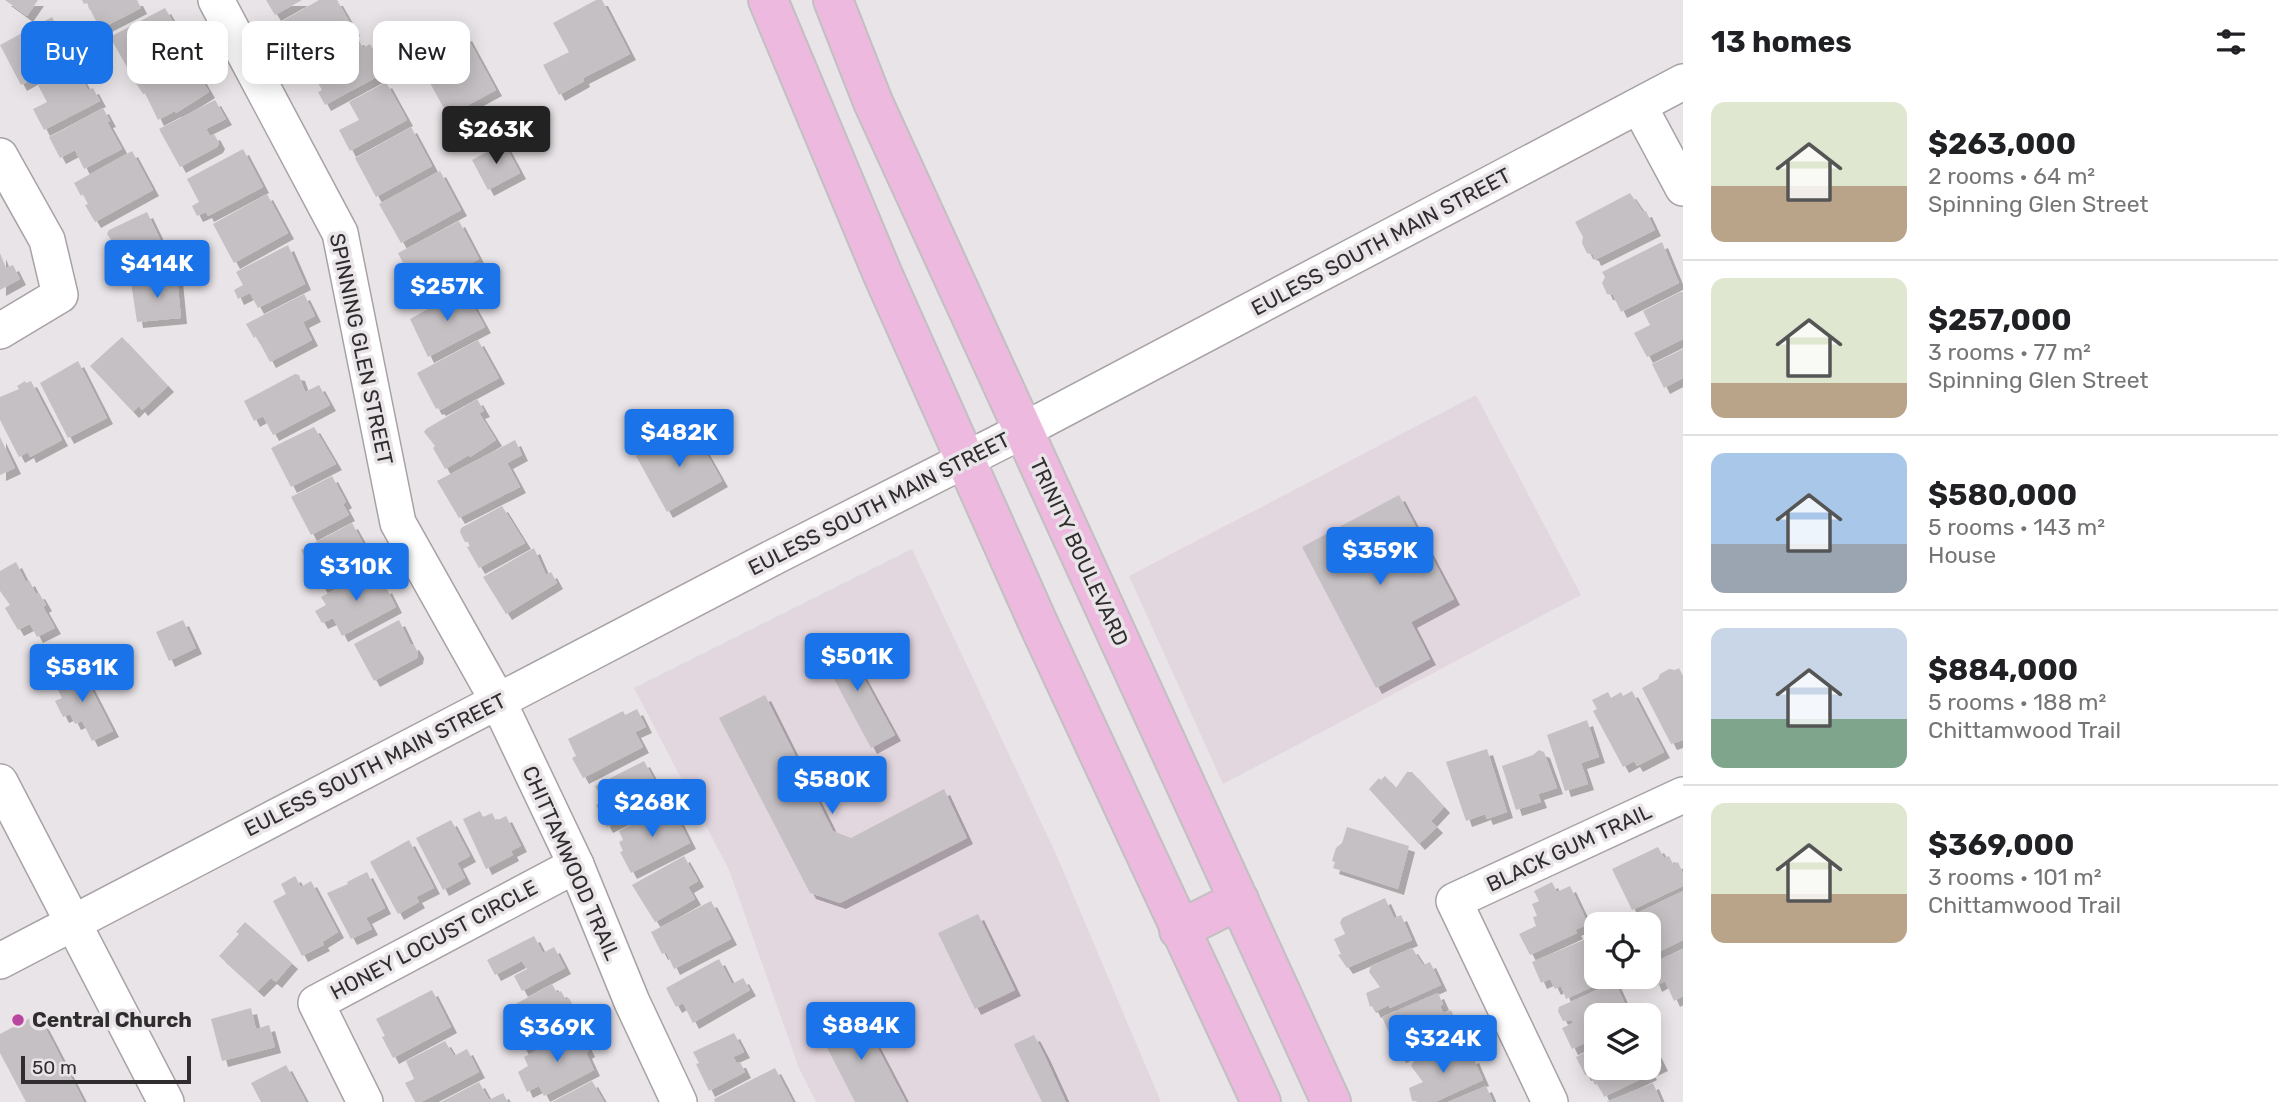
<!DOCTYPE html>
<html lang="en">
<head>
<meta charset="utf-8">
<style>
  :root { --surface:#fff; --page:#f6f6f6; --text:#202124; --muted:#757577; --line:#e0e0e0; --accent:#1a73e8 }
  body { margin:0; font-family:Rubik,sans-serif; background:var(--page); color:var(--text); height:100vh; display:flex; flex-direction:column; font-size:26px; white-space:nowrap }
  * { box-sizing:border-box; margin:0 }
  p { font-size:23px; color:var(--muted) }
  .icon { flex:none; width:38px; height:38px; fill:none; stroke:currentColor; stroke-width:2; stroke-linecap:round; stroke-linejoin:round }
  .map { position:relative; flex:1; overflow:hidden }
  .sheet { display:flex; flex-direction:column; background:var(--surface); width:595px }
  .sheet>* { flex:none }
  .guide { position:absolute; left:21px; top:21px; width:665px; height:63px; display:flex; gap:14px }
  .tools { position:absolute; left:1584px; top:912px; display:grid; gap:14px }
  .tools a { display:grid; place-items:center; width:77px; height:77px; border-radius:14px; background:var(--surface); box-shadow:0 4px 18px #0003; font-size:35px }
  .scale { position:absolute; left:21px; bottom:18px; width:170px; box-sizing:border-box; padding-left:7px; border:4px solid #2f2d2e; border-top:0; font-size:19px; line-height:24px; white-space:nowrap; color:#2f2d2e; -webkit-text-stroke:5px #e9e4e7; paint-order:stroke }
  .price { position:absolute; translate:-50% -60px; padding:0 16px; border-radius:7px; background:var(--accent); color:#fff; font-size:23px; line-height:46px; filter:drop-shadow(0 2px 4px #0008) }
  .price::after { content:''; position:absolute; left:50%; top:42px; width:21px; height:16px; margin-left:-10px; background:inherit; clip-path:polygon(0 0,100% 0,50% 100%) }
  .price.on { background:#222; color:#fff }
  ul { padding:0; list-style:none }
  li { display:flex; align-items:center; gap:21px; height:175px; padding:0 28px }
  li+li { border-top:2px solid var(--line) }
  li span { display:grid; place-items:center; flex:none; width:196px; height:140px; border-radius:14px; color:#555 }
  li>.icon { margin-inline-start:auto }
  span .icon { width:84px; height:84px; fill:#fffc; stroke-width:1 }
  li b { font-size:30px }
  h2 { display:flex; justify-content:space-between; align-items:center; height:84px; padding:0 28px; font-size:30px }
  .pill { padding:0 24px; border-radius:14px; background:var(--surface); box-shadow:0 4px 18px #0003; font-size:24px; line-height:63px }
  .pill.on { background:var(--accent); color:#fff }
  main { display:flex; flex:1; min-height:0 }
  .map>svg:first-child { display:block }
</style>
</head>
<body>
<main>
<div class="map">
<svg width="1683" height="1102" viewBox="0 0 1683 1102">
  <defs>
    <filter id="shadow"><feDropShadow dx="6" dy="6" stdDeviation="0" flood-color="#0004"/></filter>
  </defs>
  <rect width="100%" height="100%" fill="#e9e4e7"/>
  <g fill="#e3d7df">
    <path d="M 1476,395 L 1581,595 L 1223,784 L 1129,576 Z"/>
    <path d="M 912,549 L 1056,854 L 1161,1102 L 816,1102 L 799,1068 L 729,870 L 634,688 Z"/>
  </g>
  <g fill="#c5c0c3" filter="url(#shadow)">
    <path d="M 5,0 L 38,0 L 27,16 Z"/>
    <path d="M 82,0 L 137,0 L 141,8 L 100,29 L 87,3 L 84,4 Z"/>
    <path d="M 266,0 L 302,0 L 275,15 Z"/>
    <path d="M 319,0 L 337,0 L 354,30 L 300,60 L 279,23 Z"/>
    <path d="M 596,0 L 602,0 L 630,54 L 583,78 L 584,81 L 559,95 L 543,65 L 569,52 L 553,23 Z"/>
    <path d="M 165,8 L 176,27 L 155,38 L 159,44 L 162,42 L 169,56 L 132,76 L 110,37 Z"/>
    <path d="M 52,17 L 73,56 L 21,85 L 0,45 Z"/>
    <path d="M 466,35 L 496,90 L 448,116 L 418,61 Z"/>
    <path d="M 358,39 L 363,48 L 370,44 L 386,72 L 325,105 L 318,92 L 322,90 L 308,65 Z"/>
    <path d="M 186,56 L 190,57 L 196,74 L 198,73 L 209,92 L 176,113 L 175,111 L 158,120 L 145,93 L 143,94 L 136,83 Z"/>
    <path d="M 74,65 L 88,90 L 93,88 L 100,101 L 44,130 L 33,109 L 47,102 L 38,85 Z"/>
    <path d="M 386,82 L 407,120 L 350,151 L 339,130 L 359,120 L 349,102 Z"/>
    <path d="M 215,100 L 226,119 L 206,129 L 210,136 L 214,134 L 219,143 L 217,147 L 180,167 L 159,129 Z"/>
    <path d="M 103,108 L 110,121 L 107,122 L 122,149 L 84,169 L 75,150 L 60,158 L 49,137 Z"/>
    <path d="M 411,127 L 432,166 L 376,197 L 355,158 Z"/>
    <path d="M 504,143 L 520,173 L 488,190 L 472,160 Z"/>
    <path d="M 243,149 L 263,187 L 208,216 L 206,212 L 197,216 L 192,206 L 199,202 L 187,179 Z"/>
    <path d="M 132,151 L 153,190 L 95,222 L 85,205 L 88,204 L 83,194 L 81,196 L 74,183 Z"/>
    <path d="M 440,171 L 461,210 L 401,243 L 379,204 Z"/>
    <path d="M 1630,193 L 1643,212 L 1646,211 L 1655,230 L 1595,260 L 1593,255 L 1587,253 L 1582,243 L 1583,237 L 1575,222 Z"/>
    <path d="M 267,194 L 288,233 L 234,263 L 213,224 Z"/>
    <path d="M 147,212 L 166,252 L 124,272 L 114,250 L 117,249 L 107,234 L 109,230 Z"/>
    <path d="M 459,221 L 479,259 L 418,292 L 398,253 Z"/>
    <path d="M 1662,242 L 1679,283 L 1621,312 L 1613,295 L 1607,294 L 1602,283 L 1605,277 L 1602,272 Z"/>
    <path d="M 288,245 L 305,284 L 258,308 L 250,293 L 238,299 L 234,290 L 243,285 L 236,272 Z"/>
    <path d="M 0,253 L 6,268 L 13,265 L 20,279 L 0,290 Z"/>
    <path d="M 177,277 L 181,318 L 137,322 L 131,282 Z"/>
    <path d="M 464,289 L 485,327 L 428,357 L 410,319 Z"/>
    <path d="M 1680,292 L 1683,292 L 1683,339 L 1647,357 L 1634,333 L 1650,325 L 1643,311 Z"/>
    <path d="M 304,294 L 315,316 L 303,322 L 312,340 L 270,362 L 256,336 L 254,338 L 246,324 Z"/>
    <path d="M 122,337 L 168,386 L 142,410 L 139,406 L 133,412 L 90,366 Z"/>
    <path d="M 478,340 L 499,378 L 440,410 L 438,408 L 436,409 L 417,373 Z"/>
    <path d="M 1683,349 L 1683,378 L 1664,388 L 1652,364 Z"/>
    <path d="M 78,361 L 107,418 L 68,438 L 40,383 Z"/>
    <path d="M 295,374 L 299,375 L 305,392 L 319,385 L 330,405 L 273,435 L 263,416 L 254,421 L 244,401 Z"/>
    <path d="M 25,381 L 26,383 L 31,381 L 62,440 L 30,457 L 28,452 L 19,457 L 0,420 L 0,397 L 19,389 L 17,386 Z"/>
    <path d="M 477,399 L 484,411 L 479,413 L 496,440 L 470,457 L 469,455 L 445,469 L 433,448 L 435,446 L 424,432 L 426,429 Z"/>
    <path d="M 691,426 L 722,481 L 667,512 L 636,456 Z"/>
    <path d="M 314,427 L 336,464 L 291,487 L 271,448 Z"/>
    <path d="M 0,437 L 15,468 L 0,475 Z"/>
    <path d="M 515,440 L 522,455 L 507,463 L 520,487 L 459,518 L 437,481 Z"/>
    <path d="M 332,476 L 346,502 L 343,504 L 349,515 L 311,535 L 291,497 Z"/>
    <path d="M 1399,495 L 1454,599 L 1411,622 L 1430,659 L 1376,688 L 1302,547 Z"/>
    <path d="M 502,506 L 525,543 L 479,568 L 467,547 L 470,546 L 468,542 L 465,542 L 460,532 L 461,528 Z"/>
    <path d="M 352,523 L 363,543 L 348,551 L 358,569 L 322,588 L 301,550 Z"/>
    <path d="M 534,548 L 546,575 L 551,572 L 557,583 L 506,614 L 483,577 Z"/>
    <path d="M 16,562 L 26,582 L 29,580 L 36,594 L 39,593 L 46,605 L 43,607 L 55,628 L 37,637 L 30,624 L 18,630 L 5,608 L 10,605 L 0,591 L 0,571 Z"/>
    <path d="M 373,570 L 379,573 L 380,581 L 383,589 L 386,587 L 396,607 L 342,636 L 333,618 L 322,623 L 315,611 L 326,605 L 321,597 Z"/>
    <path d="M 183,620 L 196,648 L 169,661 L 156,632 Z"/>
    <path d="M 399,620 L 411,645 L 413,644 L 418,652 L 417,658 L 374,681 L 354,644 Z"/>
    <path d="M 842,638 L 895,735 L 871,748 L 819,651 Z"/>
    <path d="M 79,665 L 113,731 L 92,741 L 82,721 L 75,724 L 70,714 L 63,717 L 55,701 L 62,698 L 55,684 L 66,678 L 63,673 Z"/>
    <path d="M 1679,668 L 1683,676 L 1683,740 L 1671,744 L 1642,688 L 1658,679 L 1660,674 L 1669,669 L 1675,670 Z"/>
    <path d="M 1632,691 L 1664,752 L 1637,766 L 1634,761 L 1623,767 L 1593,711 L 1597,709 L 1592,700 L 1608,692 L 1611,698 L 1621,692 L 1623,696 Z"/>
    <path d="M 765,695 L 833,831 L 851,838 L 944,789 L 967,838 L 840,903 L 810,893 L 719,718 Z"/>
    <path d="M 637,709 L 646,727 L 635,732 L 643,747 L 583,778 L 572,758 L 576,756 L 568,739 L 623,711 L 625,715 Z"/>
    <path d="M 1587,720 L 1599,757 L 1581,763 L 1588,784 L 1565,791 L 1547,735 Z"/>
    <path d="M 1487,749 L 1507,812 L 1487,819 L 1485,814 L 1466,821 L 1446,762 Z"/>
    <path d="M 1539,750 L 1544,752 L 1557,788 L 1538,794 L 1541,802 L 1516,810 L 1502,766 L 1533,755 Z"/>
    <path d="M 644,761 L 664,798 L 607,827 L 596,805 L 603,801 L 595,786 Z"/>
    <path d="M 1407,772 L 1412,772 L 1444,807 L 1431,821 L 1437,827 L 1419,844 L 1369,789 L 1379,778 L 1381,780 L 1385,776 L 1396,788 Z"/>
    <path d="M 671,805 L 690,843 L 631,873 L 620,852 L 623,851 L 619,842 L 623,840 L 619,831 Z"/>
    <path d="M 480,811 L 483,817 L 492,813 L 496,821 L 506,816 L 521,846 L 511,851 L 513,855 L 486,869 L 463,819 Z"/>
    <path d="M 451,820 L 470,856 L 457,863 L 465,878 L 443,890 L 416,838 Z"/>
    <path d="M 1347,827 L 1409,846 L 1398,889 L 1333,868 L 1335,862 L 1332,861 L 1336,848 L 1342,843 Z"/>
    <path d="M 409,840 L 434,888 L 416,897 L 419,902 L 398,914 L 370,862 Z"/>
    <path d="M 1658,847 L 1664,858 L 1669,856 L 1673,864 L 1678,862 L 1683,873 L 1683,886 L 1632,910 L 1612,869 Z"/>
    <path d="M 684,856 L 698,881 L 688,887 L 695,899 L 655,922 L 632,885 Z"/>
    <path d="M 367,872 L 385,908 L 366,918 L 372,929 L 351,939 L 327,893 L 348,884 L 347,882 Z"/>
    <path d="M 295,876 L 301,887 L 311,881 L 338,932 L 322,942 L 324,945 L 302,956 L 273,901 L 286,894 L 281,884 Z"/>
    <path d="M 1552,882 L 1557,892 L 1570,886 L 1588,924 L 1575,930 L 1577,933 L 1530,955 L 1519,934 L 1536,926 L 1533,917 L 1537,916 L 1532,904 L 1539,901 L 1534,891 Z"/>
    <path d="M 1683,891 L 1683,940 L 1648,957 L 1648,924 L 1633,924 L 1629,917 Z"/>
    <path d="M 1385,898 L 1394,918 L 1401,915 L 1412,940 L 1347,968 L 1338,955 L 1341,954 L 1334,939 L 1345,934 L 1340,923 L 1342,918 Z"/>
    <path d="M 711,901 L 731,939 L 674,969 L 666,952 L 662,954 L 651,932 Z"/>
    <path d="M 978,914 L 1015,990 L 975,1009 L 938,933 Z"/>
    <path d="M 245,922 L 292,963 L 276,982 L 271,978 L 258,991 L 219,956 L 239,934 L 236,932 Z"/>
    <path d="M 534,936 L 543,953 L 554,947 L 565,968 L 522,991 L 514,976 L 527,969 L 522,961 L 495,975 L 487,960 Z"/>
    <path d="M 1586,939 L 1596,958 L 1595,972 L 1591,973 L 1596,985 L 1566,999 L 1561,986 L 1555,989 L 1550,979 L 1541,983 L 1532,962 Z"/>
    <path d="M 1412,948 L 1423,965 L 1430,962 L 1441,985 L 1390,1008 L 1389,1005 L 1375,1012 L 1372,1006 L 1370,1007 L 1366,993 L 1380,987 L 1369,972 L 1371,966 Z"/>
    <path d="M 1683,949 L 1683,996 L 1674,1001 L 1665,981 L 1656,986 L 1648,965 Z"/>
    <path d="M 719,959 L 732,984 L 743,978 L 750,990 L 693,1023 L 683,1003 L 676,1007 L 666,988 Z"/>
    <path d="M 1615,982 L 1630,1015 L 1596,1015 L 1596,1038 L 1572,1049 L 1562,1028 L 1573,1023 L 1572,1020 L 1563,1021 L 1558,1011 L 1559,1007 Z"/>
    <path d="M 552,984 L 557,993 L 561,991 L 566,1000 L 569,998 L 580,1019 L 523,1049 L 503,1011 Z"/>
    <path d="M 432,990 L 451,1027 L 393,1058 L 382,1037 L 385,1036 L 376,1019 Z"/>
    <path d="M 1438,993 L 1443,1004 L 1440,1006 L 1443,1013 L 1451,1010 L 1460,1030 L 1400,1057 L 1382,1017 Z"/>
    <path d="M 251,1008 L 256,1029 L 269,1025 L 275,1047 L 222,1061 L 211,1019 Z"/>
    <path d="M 859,1012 L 906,1102 L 855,1102 L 819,1032 Z"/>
    <path d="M 38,1014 L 84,1102 L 26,1102 L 0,1053 L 0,1034 Z"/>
    <path d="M 578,1029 L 589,1051 L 586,1053 L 594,1070 L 544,1096 L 539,1086 L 527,1092 L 518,1072 L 528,1066 L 524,1057 Z"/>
    <path d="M 734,1033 L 744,1052 L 733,1057 L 736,1062 L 740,1062 L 745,1072 L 709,1091 L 696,1064 L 699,1063 L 693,1052 Z"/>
    <path d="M 1034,1035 L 1044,1054 L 1066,1102 L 1042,1102 L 1015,1047 L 1014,1044 Z"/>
    <path d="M 445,1041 L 454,1056 L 467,1049 L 479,1072 L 421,1102 L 415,1102 L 405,1083 L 414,1079 L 406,1061 Z"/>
    <path d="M 1651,1043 L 1662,1065 L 1649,1071 L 1651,1074 L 1604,1097 L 1598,1083 L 1595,1085 L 1589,1074 L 1585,1075 L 1576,1057 L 1596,1047 L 1596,1068 L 1648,1068 L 1648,1044 Z"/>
    <path d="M 1451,1044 L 1456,1056 L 1462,1053 L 1464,1061 L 1473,1057 L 1483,1080 L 1435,1102 L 1412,1101 L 1409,1088 L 1423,1082 L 1411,1066 L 1414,1061 Z"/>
    <path d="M 286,1065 L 306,1102 L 261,1102 L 251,1083 Z"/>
    <path d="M 775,1068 L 793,1102 L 715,1102 L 714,1099 Z"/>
    <path d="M 592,1081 L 604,1102 L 552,1102 Z"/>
    <path d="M 479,1082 L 489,1100 L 503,1093 L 508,1102 L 441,1102 Z"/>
    <path d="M 1653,1083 L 1661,1102 L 1606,1102 Z"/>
    <path d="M 1486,1086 L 1493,1102 L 1448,1102 Z"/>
  </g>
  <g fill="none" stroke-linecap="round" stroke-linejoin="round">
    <g stroke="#a8a2a6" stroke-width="38">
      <g id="minor">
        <path d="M 216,0 L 340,233 L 398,523 L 498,701 L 576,865 L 632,1002 L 679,1102"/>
        <path d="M 1639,106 L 1683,188"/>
        <path d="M 0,156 L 47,240 L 60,295 L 0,331"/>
        <path d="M 0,782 L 166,1102"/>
        <path d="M 0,961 L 778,555 L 1022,431 L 1683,82"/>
        <path d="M 365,1102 L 316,1003 L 576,865"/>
        <path d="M 1550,1102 L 1454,901 L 1683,795"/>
      </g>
    </g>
    <g stroke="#c1c0c0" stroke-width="42">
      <g id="major">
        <path d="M 768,0 L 883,275 L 1039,625 L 1261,1102"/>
        <path d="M 833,0 L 873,102 L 1331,1102"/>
        <path d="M 1179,930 L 1239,900"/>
      </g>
    </g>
    <use href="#minor" stroke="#fff" stroke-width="35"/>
    <use href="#major" stroke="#eeb9df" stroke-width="38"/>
  </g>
  <circle fill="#b9459e" stroke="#e9e4e7" stroke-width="2.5" cx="18" cy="1020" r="7"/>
  <g text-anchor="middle" stroke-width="7" stroke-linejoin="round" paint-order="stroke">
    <g font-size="21" fill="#2f2d2e" stroke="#e9e4e7">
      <text transform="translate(1381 242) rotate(-28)" y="7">EULESS SOUTH MAIN STREET</text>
      <text transform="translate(361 349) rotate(78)" y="7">SPINNING GLEN STREET</text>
      <text transform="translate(879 504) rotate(-27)" y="7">EULESS SOUTH MAIN STREET</text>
      <text transform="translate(1079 552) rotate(65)" y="7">TRINITY BOULEVARD</text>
      <text transform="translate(375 765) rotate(-27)" y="7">EULESS SOUTH MAIN STREET</text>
      <text transform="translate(1569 848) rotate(-25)" y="7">BLACK GUM TRAIL</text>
      <text transform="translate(571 863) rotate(66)" y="7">CHITTAMWOOD TRAIL</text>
      <text transform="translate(434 940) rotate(-28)" y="7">HONEY LOCUST CIRCLE</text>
    </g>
    <g font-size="21" font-weight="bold" fill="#2f2d2e" stroke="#e9e4e7" text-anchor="start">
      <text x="32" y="1027">Central Church</text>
    </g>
  </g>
</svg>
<div class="tools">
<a><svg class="icon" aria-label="locate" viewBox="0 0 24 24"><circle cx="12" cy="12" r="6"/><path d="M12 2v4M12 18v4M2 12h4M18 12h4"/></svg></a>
<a><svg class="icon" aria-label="layers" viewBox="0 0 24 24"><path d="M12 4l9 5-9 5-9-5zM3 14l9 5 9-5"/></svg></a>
</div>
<div class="scale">50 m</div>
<b class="price on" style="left:496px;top:166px">$263K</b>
<b class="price" style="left:157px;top:300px">$414K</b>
<b class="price" style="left:447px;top:323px">$257K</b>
<b class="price" style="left:679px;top:469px">$482K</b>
<b class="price" style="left:1380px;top:587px">$359K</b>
<b class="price" style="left:356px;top:603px">$310K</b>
<b class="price" style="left:857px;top:693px">$501K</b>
<b class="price" style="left:82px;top:704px">$581K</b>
<b class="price" style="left:832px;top:816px">$580K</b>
<b class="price" style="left:652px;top:839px">$268K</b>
<b class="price" style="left:861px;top:1062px">$884K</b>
<b class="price" style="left:557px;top:1064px">$369K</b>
<b class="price" style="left:1443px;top:1075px">$324K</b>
<div class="guide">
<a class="pill on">Buy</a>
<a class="pill">Rent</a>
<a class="pill">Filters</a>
<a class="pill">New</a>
</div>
</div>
<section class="sheet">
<h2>13 homes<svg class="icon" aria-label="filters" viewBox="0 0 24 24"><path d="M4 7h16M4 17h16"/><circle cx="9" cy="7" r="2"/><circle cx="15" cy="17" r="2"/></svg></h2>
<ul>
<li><span style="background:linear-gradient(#dfe7d0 60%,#b9a48a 0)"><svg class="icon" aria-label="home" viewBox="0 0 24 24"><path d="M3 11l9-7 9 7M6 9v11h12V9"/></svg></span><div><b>$263,000</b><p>2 rooms · 64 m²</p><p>Spinning Glen Street</p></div></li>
<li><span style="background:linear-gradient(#dfe7d0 75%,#b9a48a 0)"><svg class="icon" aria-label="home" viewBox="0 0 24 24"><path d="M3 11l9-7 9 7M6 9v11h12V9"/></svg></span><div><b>$257,000</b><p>3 rooms · 77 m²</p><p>Spinning Glen Street</p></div></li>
<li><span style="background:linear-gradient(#a9c7e8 65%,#9aa5b1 0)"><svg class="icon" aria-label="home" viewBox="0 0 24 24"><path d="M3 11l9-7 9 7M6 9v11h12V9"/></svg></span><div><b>$580,000</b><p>5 rooms · 143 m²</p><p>House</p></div></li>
<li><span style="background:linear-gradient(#c9d6e8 65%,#7fa58c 0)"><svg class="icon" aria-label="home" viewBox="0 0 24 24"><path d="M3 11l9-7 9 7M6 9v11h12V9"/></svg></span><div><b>$884,000</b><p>5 rooms · 188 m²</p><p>Chittamwood Trail</p></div></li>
<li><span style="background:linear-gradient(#dfe7d0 65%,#b9a48a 0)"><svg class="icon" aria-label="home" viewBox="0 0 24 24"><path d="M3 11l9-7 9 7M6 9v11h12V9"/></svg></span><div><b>$369,000</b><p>3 rooms · 101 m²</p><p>Chittamwood Trail</p></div></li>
</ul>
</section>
</main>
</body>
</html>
